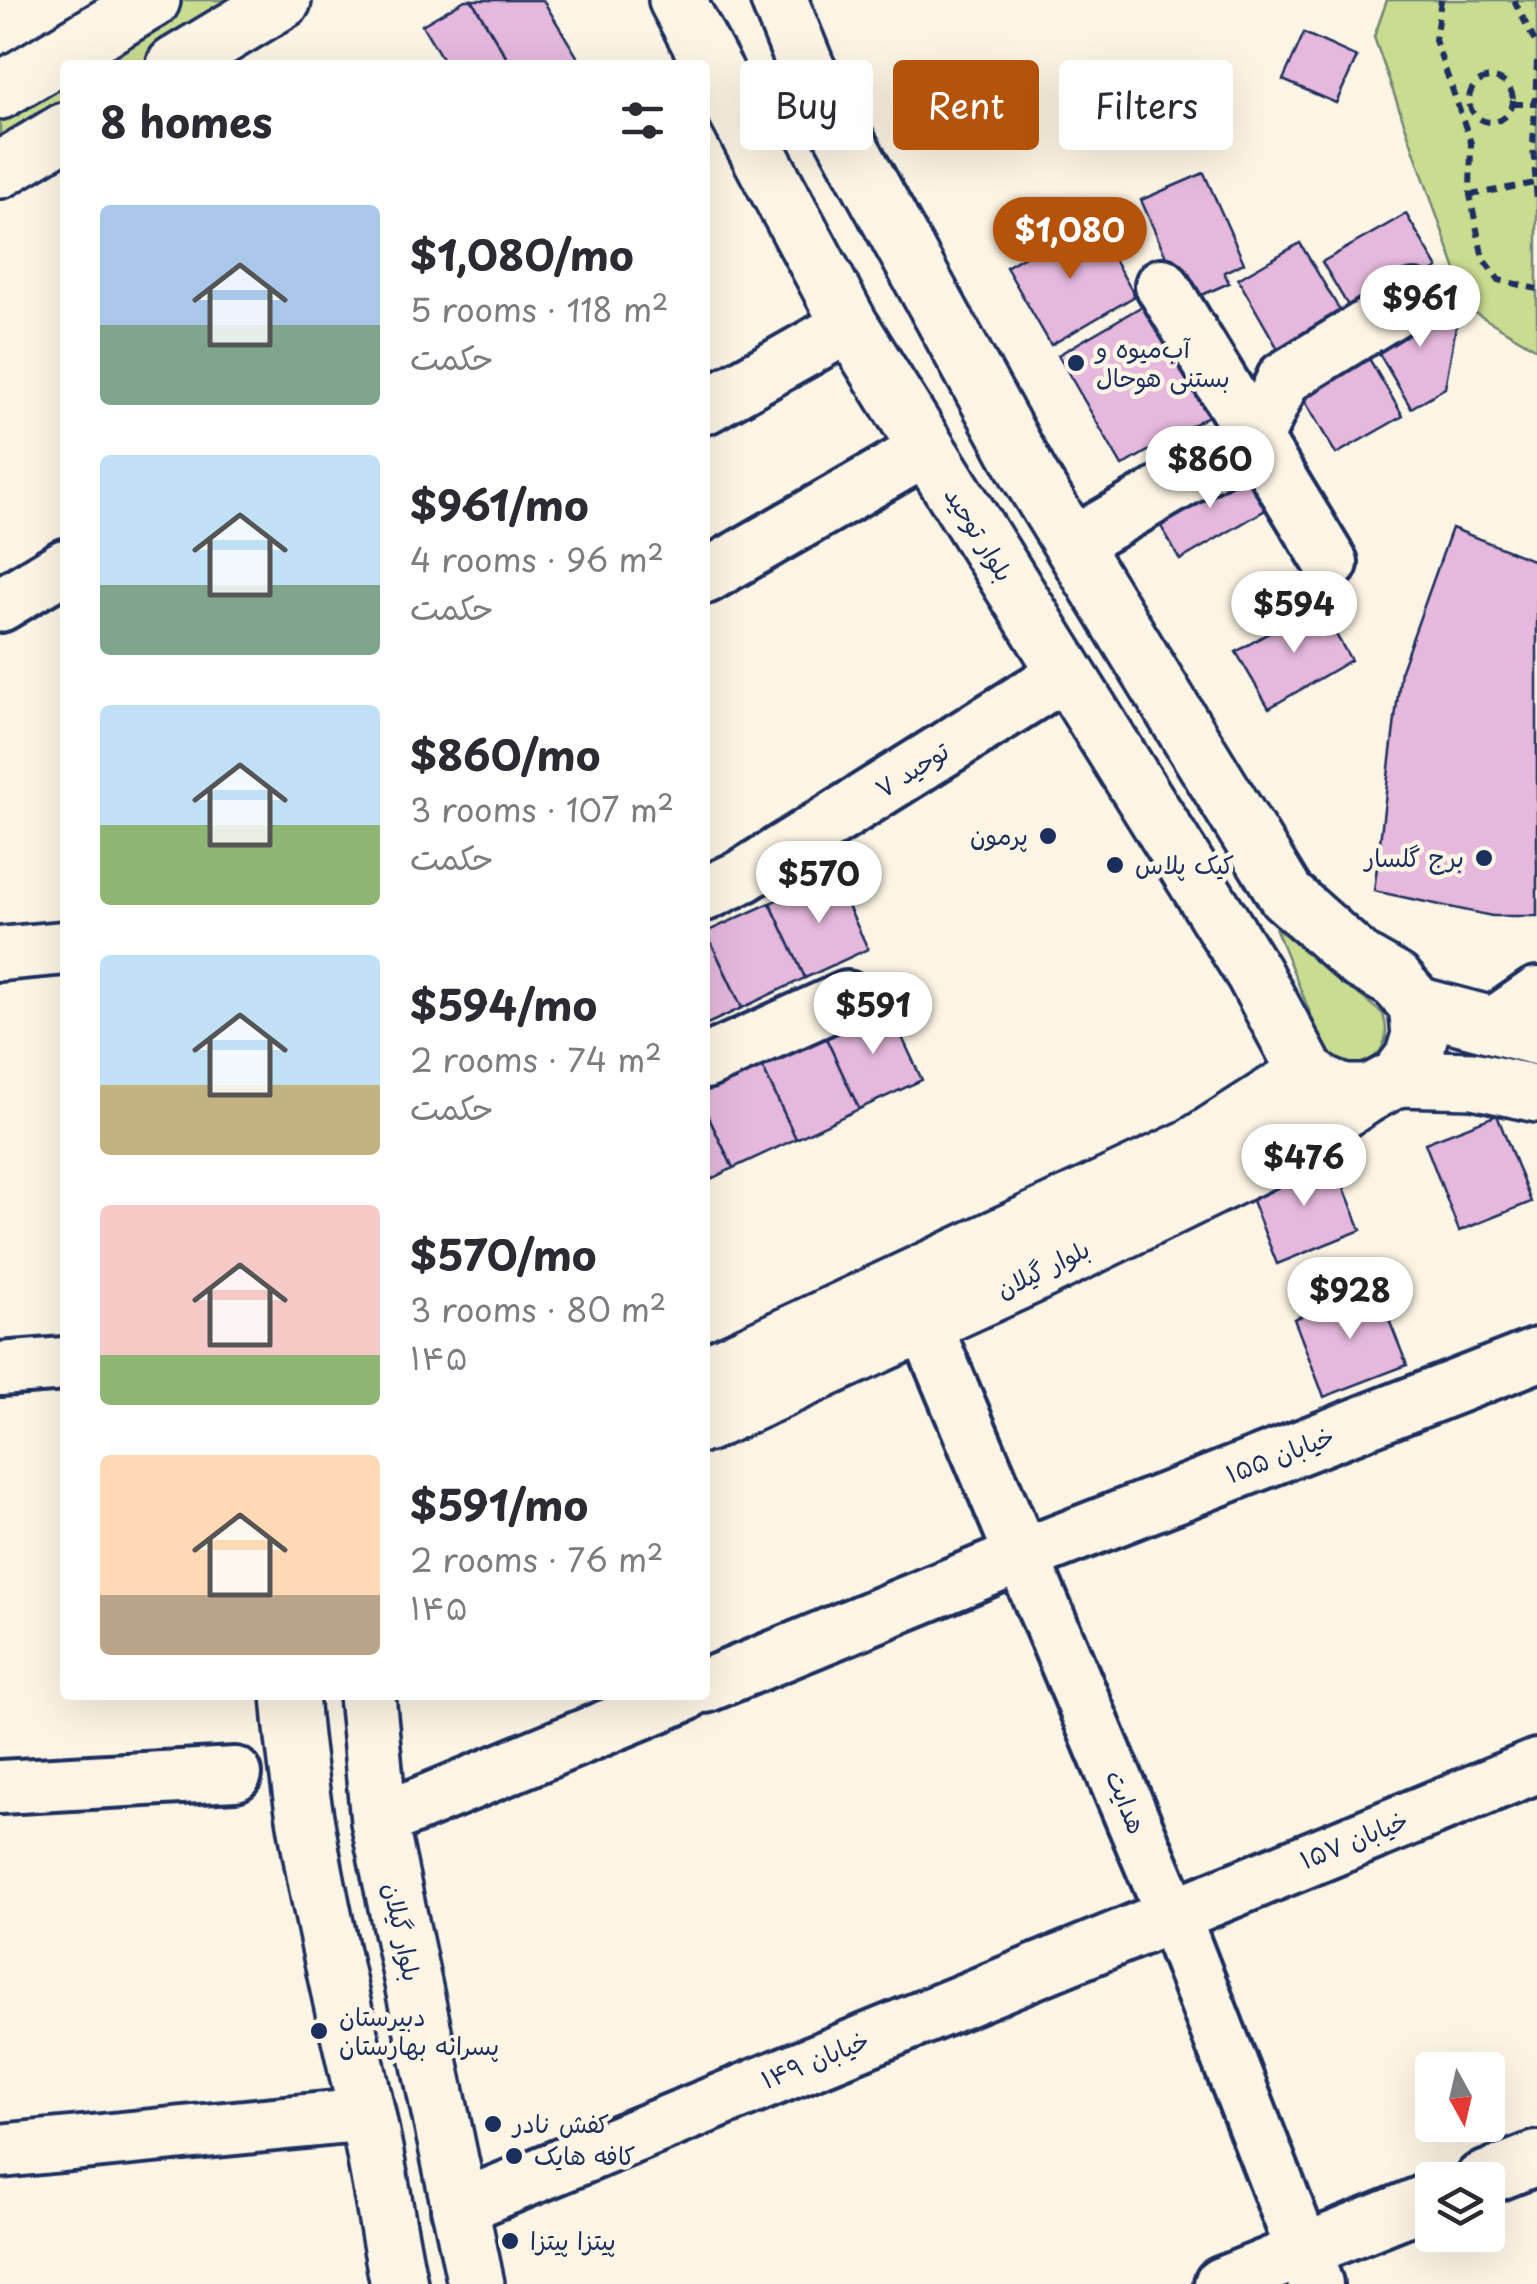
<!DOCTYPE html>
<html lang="en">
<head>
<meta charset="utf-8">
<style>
  :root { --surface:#fff; --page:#f7f7f7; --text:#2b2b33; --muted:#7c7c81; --accent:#b45309 }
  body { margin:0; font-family:"Playpen Sans","Playpen Sans Arabic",sans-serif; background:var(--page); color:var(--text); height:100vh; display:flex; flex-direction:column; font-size:38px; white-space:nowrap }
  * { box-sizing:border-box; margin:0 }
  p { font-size:32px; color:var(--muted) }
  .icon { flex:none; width:55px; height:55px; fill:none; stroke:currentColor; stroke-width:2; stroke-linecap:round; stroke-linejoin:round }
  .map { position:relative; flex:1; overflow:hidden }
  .sheet { position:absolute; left:60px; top:60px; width:650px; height:1640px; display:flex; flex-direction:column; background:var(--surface); border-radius:10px; box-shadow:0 10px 40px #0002 }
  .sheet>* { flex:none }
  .guide { position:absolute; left:740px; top:60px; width:645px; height:90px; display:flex; gap:20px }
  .needle { width:65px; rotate:172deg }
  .tools { position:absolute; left:1415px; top:2052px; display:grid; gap:20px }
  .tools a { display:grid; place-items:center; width:90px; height:90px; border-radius:10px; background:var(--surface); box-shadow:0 10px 40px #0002; font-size:50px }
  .price { position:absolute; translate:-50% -85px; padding:0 22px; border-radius:35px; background:#fff; color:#222; font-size:32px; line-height:65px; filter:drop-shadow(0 2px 5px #0008) }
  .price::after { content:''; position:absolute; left:50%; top:60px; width:30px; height:22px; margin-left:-15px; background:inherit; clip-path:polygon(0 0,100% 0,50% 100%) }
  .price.on { background:var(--accent); color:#fff }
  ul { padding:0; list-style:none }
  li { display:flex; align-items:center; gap:30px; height:250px; padding:0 40px }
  li span { display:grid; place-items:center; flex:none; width:280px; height:200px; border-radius:10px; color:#555 }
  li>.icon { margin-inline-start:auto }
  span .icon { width:120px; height:120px; fill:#fffc; stroke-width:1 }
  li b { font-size:42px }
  h2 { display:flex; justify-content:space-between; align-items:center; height:120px; padding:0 40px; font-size:42px }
  .pill { padding:0 35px; border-radius:10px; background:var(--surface); box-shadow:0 10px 40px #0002; font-size:35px; line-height:90px }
  .pill.on { background:var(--accent); color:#fff }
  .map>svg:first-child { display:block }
</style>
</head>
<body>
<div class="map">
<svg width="1537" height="2284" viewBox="0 0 1537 2284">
  <rect width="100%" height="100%" fill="#fcf5e5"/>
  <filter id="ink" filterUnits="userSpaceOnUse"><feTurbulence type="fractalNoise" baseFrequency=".01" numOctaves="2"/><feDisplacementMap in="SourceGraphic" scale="20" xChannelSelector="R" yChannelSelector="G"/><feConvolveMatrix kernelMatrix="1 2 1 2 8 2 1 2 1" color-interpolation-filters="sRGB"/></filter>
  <g filter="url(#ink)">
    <g fill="#c9dc90" stroke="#728677" stroke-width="2.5">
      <path d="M 165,0 L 261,0 L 153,65 L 65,65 L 65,118 L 0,157 L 0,99 Z"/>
      <path d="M 1387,0 L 1537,0 L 1537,349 L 1470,310 L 1374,37 Z"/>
      <path d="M 1275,927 L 1383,1014 C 1397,1055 1359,1079 1326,1052 Z"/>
    </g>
    <g fill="#e5b8dc" stroke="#1b2f5e" stroke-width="2.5">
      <path d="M 465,0 L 472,0 L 511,65 L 446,65 L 422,25 Z"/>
      <path d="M 472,0 L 543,0 L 581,63 L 511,65 Z"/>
      <path d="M 1304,33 L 1357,57 L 1336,103 L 1283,80 Z"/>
      <path d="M 1204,173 L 1244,263 L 1224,272 L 1229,283 L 1186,302 L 1141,200 Z"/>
      <path d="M 1406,214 L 1438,268 L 1354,316 L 1322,262 Z"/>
      <path d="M 1090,218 L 1135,296 L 1051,345 L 1006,267 Z"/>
      <path d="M 1300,243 L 1348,324 L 1285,361 L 1238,279 Z"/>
      <path d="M 1446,294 L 1458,315 L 1445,388 L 1411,408 L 1370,338 Z"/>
      <path d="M 1151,301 L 1215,412 L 1122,466 L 1058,355 Z"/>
      <path d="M 1364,350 L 1403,416 L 1336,454 L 1297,388 Z"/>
      <path d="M 1240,462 L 1267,509 L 1180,560 L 1153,512 Z"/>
      <path d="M 1452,528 L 1537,562 L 1537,916 L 1492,916 L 1374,891 L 1401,670 Z"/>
      <path d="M 1318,604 L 1351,660 L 1269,708 L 1236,652 Z"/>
      <path d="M 833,874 L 868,949 L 805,978 L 770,903 Z"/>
      <path d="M 770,903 L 805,978 L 742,1008 L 706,932 Z"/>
      <path d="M 706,932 L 742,1008 L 705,1025 L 705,933 Z"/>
      <path d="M 887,1005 L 922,1080 L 859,1109 L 824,1034 Z"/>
      <path d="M 824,1034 L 859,1109 L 796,1139 L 761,1064 Z"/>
      <path d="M 761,1064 L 796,1139 L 733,1168 L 705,1110 L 705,1090 Z"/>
      <path d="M 705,1110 L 733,1168 L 705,1182 Z"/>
      <path d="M 1497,1115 L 1531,1202 L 1459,1231 L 1425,1143 Z"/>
      <path d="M 1331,1155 L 1361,1230 L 1277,1264 L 1247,1188 Z"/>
      <path d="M 1376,1287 L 1407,1365 L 1324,1397 L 1294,1319 Z"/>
    </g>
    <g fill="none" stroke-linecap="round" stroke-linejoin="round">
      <g stroke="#1b2f5e" stroke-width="60">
        <g id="minor">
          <path d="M 1162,285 L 1331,563"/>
          <path d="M 705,407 L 850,325"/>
          <path d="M 1071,545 L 1256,438 L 1284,378 L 1414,298"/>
          <path d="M 705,577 L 927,449"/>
          <path d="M 0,605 L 65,566"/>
          <path d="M 705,894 L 743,876 L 1066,673"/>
          <path d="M 0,954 L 65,948"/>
          <path d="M 1491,1026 L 1537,994"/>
          <path d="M 705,1062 L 847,998"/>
          <path d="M 925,1325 L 1172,1913 L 1316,2284"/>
          <path d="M 0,1369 L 65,1364"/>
          <path d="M 705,1686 L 1024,1555 L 1537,1355"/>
          <path d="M 0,1787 L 235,1774"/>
          <path d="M 379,1821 L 684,1695"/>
          <path d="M 0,2151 L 367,2115"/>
          <path d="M 1481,2180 L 1537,2158"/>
          <path d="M 458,2208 L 1537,1766"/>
          <path d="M 1221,2284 L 1432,2199"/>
        </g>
      </g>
      <g stroke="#1b2f5e" stroke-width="62">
        <g id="major">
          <path d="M 677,0 L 850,325 L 1254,974 L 1307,1073 L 1324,1085 L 1344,1093 L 1370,1093 L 1398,1078 L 1413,1058 L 1420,1035 L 1417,1005 L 1396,981 L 1359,960 L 1286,895 L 1030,476 L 807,69 L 779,0"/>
          <path d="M 175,65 L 283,0"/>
          <path d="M 0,91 L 152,0"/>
          <path d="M 0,170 L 65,131"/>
          <path d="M 1417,1005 L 1537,1037"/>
          <path d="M 1398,1078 L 1473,1080 L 1537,1094"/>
          <path d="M 705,1374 L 1192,1147 L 1307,1073"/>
          <path d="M 705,1424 L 1030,1276 L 1263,1162 L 1370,1093"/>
          <path d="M 290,1695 C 301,1836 336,1973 366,2110 C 379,2168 387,2226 399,2284"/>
          <path d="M 367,1695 L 379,1821 L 476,2284"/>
        </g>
      </g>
      <g stroke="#1b2f5e" stroke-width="6" stroke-dasharray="10 8" stroke-linecap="butt">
        <path d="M 1441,0 L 1435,40 L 1471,143 L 1470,195 L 1483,259 L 1499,280 L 1537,289"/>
        <path d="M 1514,0 L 1537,46"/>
        <path d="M 1537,61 L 1533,145 L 1537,203"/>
        <circle cx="1491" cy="100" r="22"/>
        <path d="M 1513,104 L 1533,104"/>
        <path d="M 1470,195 L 1535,183"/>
      </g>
      <use href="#minor" stroke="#fcf5e5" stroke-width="52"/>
      <use href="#major" stroke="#fcf5e5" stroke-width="55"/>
    </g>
  </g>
  <g fill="#1b2f5e" stroke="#fcf5e5" stroke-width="4">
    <circle cx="1076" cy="363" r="10"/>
    <circle cx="1048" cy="836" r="10"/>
    <circle cx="1484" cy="858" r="10"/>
    <circle cx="1115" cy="865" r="10"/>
    <circle cx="319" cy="2031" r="10"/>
    <circle cx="493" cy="2124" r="10"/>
    <circle cx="514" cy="2156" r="10"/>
    <circle cx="510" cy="2241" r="10"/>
  </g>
  <g text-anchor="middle" stroke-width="9" stroke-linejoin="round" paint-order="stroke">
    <g font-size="25" fill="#1b2f5e" stroke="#fcf5e5" text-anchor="start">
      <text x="1096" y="358">آب‌میوه و<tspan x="1096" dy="29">بستنی هوحال</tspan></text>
      <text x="1028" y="845" text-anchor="end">پرمون</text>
      <text x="1464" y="867" text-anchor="end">برج گلسار</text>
      <text x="1135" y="874">کیک پلاس</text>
      <text x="339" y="2026">دبیرستان<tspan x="339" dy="29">پسرانه بهارستان</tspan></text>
      <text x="513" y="2133">کفش نادر</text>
      <text x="534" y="2165">کافه هایک</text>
      <text x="530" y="2250">پیتزا پیتزا</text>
    </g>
    <g font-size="25" fill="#1b2f5e" stroke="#fcf5e5">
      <text transform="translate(979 534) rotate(58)" y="9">بلوار توحید</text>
      <text transform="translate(912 770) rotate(-32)" y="9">توحید ۷</text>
      <text transform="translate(1043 1269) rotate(-26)" y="9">بلوار گیلان</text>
      <text transform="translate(1280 1455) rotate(-21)" y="9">خیابان ۱۵۵</text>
      <text transform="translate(1126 1802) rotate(68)" y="9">هدایت</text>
      <text transform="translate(1354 1840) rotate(-22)" y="9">خیابان ۱۵۷</text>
      <text transform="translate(402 1932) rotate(78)" y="9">بلوار گیلان</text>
      <text transform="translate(815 2060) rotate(-22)" y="9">خیابان ۱۴۹</text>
    </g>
  </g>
</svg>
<div class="tools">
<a><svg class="needle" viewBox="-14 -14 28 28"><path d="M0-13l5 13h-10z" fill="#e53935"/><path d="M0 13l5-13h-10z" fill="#7c7c81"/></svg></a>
<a><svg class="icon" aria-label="layers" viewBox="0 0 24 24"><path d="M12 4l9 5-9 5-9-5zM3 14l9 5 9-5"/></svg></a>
</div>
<b class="price on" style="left:1070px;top:282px">$1,080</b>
<b class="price" style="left:1420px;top:350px">$961</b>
<b class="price" style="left:1210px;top:511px">$860</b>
<b class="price" style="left:1294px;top:656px">$594</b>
<b class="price" style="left:819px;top:926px">$570</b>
<b class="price" style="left:873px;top:1057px">$591</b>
<b class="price" style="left:1304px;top:1209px">$476</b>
<b class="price" style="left:1350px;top:1342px">$928</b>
<div class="guide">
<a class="pill">Buy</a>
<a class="pill on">Rent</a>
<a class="pill">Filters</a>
</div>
<section class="sheet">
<h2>8 homes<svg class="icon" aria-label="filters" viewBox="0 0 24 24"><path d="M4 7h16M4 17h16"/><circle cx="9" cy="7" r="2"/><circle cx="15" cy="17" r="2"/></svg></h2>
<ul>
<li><span style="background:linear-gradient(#a9c7e8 60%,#7fa58c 0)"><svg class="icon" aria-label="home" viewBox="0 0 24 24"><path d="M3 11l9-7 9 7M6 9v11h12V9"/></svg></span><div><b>$1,080/mo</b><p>5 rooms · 118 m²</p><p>حکمت</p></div></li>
<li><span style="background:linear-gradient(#bfe0f5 65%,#7fa58c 0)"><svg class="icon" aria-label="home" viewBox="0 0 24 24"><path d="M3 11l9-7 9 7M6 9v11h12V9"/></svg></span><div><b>$961/mo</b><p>4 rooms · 96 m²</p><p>حکمت</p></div></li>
<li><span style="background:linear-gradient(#bfe0f5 60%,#8fb573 0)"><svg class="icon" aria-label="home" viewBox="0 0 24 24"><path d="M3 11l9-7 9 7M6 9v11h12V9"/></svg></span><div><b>$860/mo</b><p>3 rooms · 107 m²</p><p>حکمت</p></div></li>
<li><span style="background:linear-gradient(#bfe0f5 65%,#c2b280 0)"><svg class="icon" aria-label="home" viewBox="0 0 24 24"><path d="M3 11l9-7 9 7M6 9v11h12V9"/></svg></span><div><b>$594/mo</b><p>2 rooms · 74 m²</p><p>حکمت</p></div></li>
<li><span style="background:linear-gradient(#f6c9c9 75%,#8fb573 0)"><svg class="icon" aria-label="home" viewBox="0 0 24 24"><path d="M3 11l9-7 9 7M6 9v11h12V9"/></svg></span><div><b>$570/mo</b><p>3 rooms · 80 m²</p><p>۱۴۵</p></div></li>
<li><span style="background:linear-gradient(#ffd9b3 70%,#b9a48a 0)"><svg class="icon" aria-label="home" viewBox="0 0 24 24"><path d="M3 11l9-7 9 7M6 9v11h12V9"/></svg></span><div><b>$591/mo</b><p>2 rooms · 76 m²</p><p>۱۴۵</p></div></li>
</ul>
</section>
</div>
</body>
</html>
